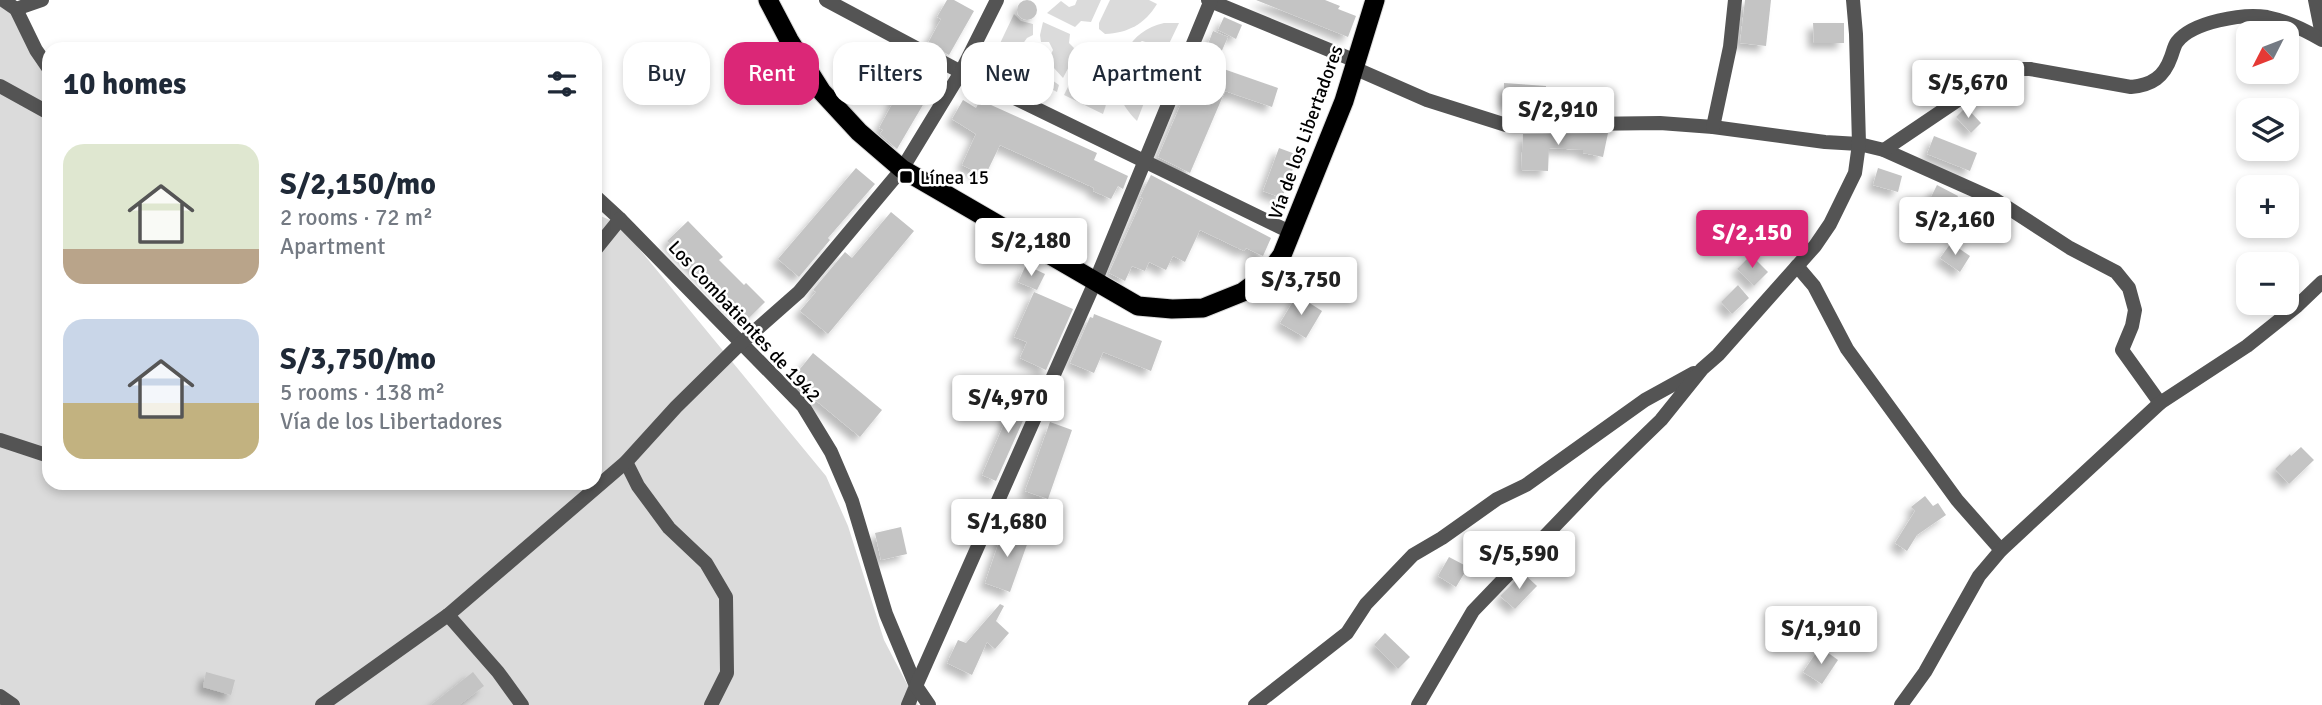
<!DOCTYPE html>
<html lang="en">
<head>
<meta charset="utf-8">
<style>
  :root { --surface:#fff; --page:#f6f6f7; --text:#1f2937; --muted:#747a83; --accent:#db2777 }
  body { margin:0; font-family:Signika,sans-serif; background:var(--page); color:var(--text); height:100vh; display:flex; flex-direction:column; font-size:26px; white-space:nowrap }
  * { box-sizing:border-box; margin:0 }
  p { font-size:23px; color:var(--muted) }
  .icon { flex:none; width:38px; height:38px; fill:none; stroke:currentColor; stroke-width:2; stroke-linecap:round; stroke-linejoin:round }
  .map { position:relative; flex:1; overflow:hidden }
  .drawer { position:absolute; left:42px; top:42px; width:560px; height:448px; display:flex; flex-direction:column; background:var(--surface); border-radius:21px; box-shadow:0 4px 10px #0003 }
  .drawer>* { flex:none }
  .top-card { position:absolute; left:623px; top:42px; width:665px; height:63px; display:flex; gap:14px }
  .needle { width:46px; rotate:228deg }
  .buttons { position:absolute; left:2236px; top:21px; display:grid; gap:14px }
  .buttons a { display:grid; place-items:center; width:63px; height:63px; border-radius:14px; background:var(--surface); box-shadow:0 4px 10px #0003; font-size:35px }
  .price { position:absolute; translate:-50% -60px; padding:0 16px; border-radius:7px; background:#fff; color:#222; font-size:23px; line-height:46px; filter:drop-shadow(0 2px 4px #0008) }
  .price::after { content:''; position:absolute; left:50%; top:42px; width:21px; height:16px; margin-left:-10px; background:inherit; clip-path:polygon(0 0,100% 0,50% 100%) }
  .price.selected { background:var(--accent); color:#fff }
  ul { padding:0; list-style:none }
  li { display:flex; align-items:center; gap:21px; height:175px; padding:0 21px }
  li span { display:grid; place-items:center; flex:none; width:196px; height:140px; border-radius:21px; color:#555 }
  li>.icon { margin-inline-start:auto }
  span .icon { width:84px; height:84px; fill:#fffc; stroke-width:1 }
  li b { font-size:30px }
  h2 { display:flex; justify-content:space-between; align-items:center; height:84px; padding:0 21px; font-size:30px }
  .tag { padding:0 24px; border-radius:21px; background:var(--surface); box-shadow:0 4px 10px #0003; font-size:24px; line-height:63px }
  .tag.selected { background:var(--accent); color:#fff }
  .map>svg:first-child { display:block }
</style>
</head>
<body>
<div class="map">
<svg width="2322" height="705" viewBox="0 0 2322 705">
  <defs>
    <filter id="shadow"><feDropShadow dx="-6" dy="6" stdDeviation="3.5" flood-color="#0004"/></filter>
  </defs>
  <rect width="100%" height="100%" fill="#fff"/>
  <g fill="#dbdbdb">
    <path d="M 1077,0 L 1101,0 L 1091,22 L 1081,21 L 1075,27 L 1047,13 L 1061,1 L 1069,7 L 1075,5 Z"/>
    <path d="M 1110,0 L 1149,0 L 1157,4 C 1145,24 1128,33 1105,34 L 1099,29 L 1099,23 Z"/>
    <path d="M 0,6 L 23,22 L 49,56 L 49,483 L 595,483 L 595,214 L 618,223 L 826,476 L 848,526 L 884,640 L 918,705 L 0,705 Z"/>
    <path d="M 1014,14 L 1021,21 L 1033,24 L 1033,35 L 1027,38 L 1022,45 L 1025,58 L 1033,63 L 1040,63 L 1049,78 L 1059,85 L 1057,92 L 993,58 Z"/>
    <path d="M 1043,22 L 1070,34 L 1069,43 L 1077,51 L 1063,78 L 1045,58 L 1050,56 L 1053,50 L 1049,42 L 1041,42 L 1040,35 Z"/>
    <path d="M 1164,23 L 1179,23 L 1167,48 L 1142,41 L 1137,44 L 1137,48 L 1130,54 L 1126,51 C 1135,36 1146,27 1164,23 Z"/>
    <path d="M 1091,53 L 1096,54 C 1109,73 1111,93 1103,114 L 1064,95 L 1083,56 Z"/>
    <path d="M 1121,61 L 1125,62 L 1125,74 L 1122,77 L 1124,82 L 1147,95 L 1137,121 C 1120,104 1111,84 1121,61 Z"/>
  </g>
  <g fill="#c4c4c4" filter="url(#shadow)">
    <path d="M 947,0 L 954,0 L 974,11 L 949,55 L 928,43 L 941,19 L 937,17 Z"/>
    <path d="M 1256,0 L 1325,0 L 1340,6 L 1338,9 L 1356,16 L 1348,37 Z"/>
    <path d="M 1745,0 L 1771,0 L 1766,46 L 1740,43 Z"/>
    <circle cx="1027" cy="10" r="10"/>
    <path d="M 1224,17 L 1242,25 L 1236,39 L 1218,30 Z"/>
    <path d="M 1813,23 L 1844,23 L 1844,43 L 1814,43 Z"/>
    <path d="M 1213,31 L 1228,37 L 1215,66 L 1278,88 L 1272,107 L 1225,91 L 1190,173 L 1158,157 L 1189,85 L 1192,86 Z"/>
    <path d="M 919,61 L 941,74 L 897,149 L 880,134 L 883,130 L 879,128 L 896,97 L 889,92 L 901,70 L 911,76 Z"/>
    <path d="M 1504,83 L 1546,86 L 1544,115 L 1524,115 L 1525,105 L 1503,103 Z"/>
    <path d="M 963,100 L 976,108 L 980,100 L 1097,153 L 1094,160 L 1128,176 L 1123,189 L 1118,186 L 1111,199 L 1093,191 L 1094,188 L 1000,145 L 985,176 L 962,165 L 976,134 L 952,119 Z"/>
    <path d="M 1966,107 L 1981,123 L 1971,133 L 1956,117 Z"/>
    <path d="M 1608,133 L 1603,157 L 1583,153 L 1583,150 L 1549,148 L 1548,171 L 1521,170 L 1523,134 Z"/>
    <path d="M 1934,136 L 1977,153 L 1970,171 L 1927,154 Z"/>
    <path d="M 1279,148 L 1298,155 L 1282,198 L 1263,191 Z"/>
    <path d="M 856,168 L 875,184 L 828,238 L 830,240 L 799,277 L 778,259 Z"/>
    <path d="M 1878,168 L 1902,176 L 1898,192 L 1873,185 Z"/>
    <path d="M 1151,175 L 1271,238 L 1263,256 L 1246,248 L 1244,251 L 1200,230 L 1185,262 L 1173,256 L 1166,270 L 1149,262 L 1145,271 L 1132,266 L 1125,281 L 1109,273 L 1143,198 L 1140,197 Z"/>
    <path d="M 1937,185 L 1958,196 L 1950,213 L 1928,203 Z"/>
    <path d="M 891,212 L 914,231 L 828,334 L 800,311 L 816,292 L 813,290 L 845,252 L 852,258 Z"/>
    <path d="M 688,221 L 723,257 L 719,260 L 744,285 L 746,283 L 765,302 L 746,321 L 667,241 Z"/>
    <path d="M 1951,243 L 1970,256 L 1960,272 L 1940,258 Z"/>
    <path d="M 1751,255 L 1768,272 L 1754,286 L 1737,269 Z"/>
    <path d="M 1026,265 L 1045,274 L 1037,290 L 1018,282 Z"/>
    <path d="M 1738,285 L 1749,298 L 1732,314 L 1721,302 Z"/>
    <path d="M 1034,292 L 1073,309 L 1046,370 L 1020,358 L 1027,342 L 1014,337 Z"/>
    <path d="M 1297,295 L 1322,311 L 1306,338 L 1280,323 Z"/>
    <path d="M 1094,314 L 1162,341 L 1151,371 L 1103,352 L 1094,373 L 1070,363 L 1090,317 L 1093,318 Z"/>
    <path d="M 813,353 L 882,410 L 860,437 L 791,380 Z"/>
    <path d="M 1019,389 L 1034,396 L 996,481 L 982,475 Z"/>
    <path d="M 1050,422 L 1072,430 L 1048,499 L 1025,491 Z"/>
    <path d="M 2301,447 L 2314,460 L 2289,484 L 2275,469 L 2290,454 L 2291,456 Z"/>
    <path d="M 1925,496 L 1933,506 L 1938,503 L 1946,515 L 1917,535 L 1907,551 L 1895,543 L 1915,511 L 1911,507 Z"/>
    <path d="M 901,527 L 907,554 L 881,560 L 875,533 Z"/>
    <path d="M 1004,527 L 1030,536 L 1010,592 L 985,583 Z"/>
    <path d="M 1449,557 L 1468,567 L 1456,587 L 1438,576 Z"/>
    <path d="M 1523,573 L 1537,586 L 1515,609 L 1500,596 Z"/>
    <path d="M 1000,604 L 1004,606 L 996,621 L 1009,633 L 995,649 L 987,642 L 972,675 L 947,663 L 958,640 L 966,643 Z"/>
    <path d="M 1385,633 L 1410,657 L 1398,669 L 1374,645 Z"/>
    <path d="M 1820,647 L 1838,660 L 1822,684 L 1803,672 Z"/>
    <path d="M 206,672 L 235,680 L 231,695 L 203,687 Z"/>
    <path d="M 473,672 L 484,686 L 459,705 L 431,705 Z"/>
  </g>
  <g fill="none" stroke-linecap="round" stroke-linejoin="round">
    <g stroke="#dbdbdb" stroke-width="21">
      <path id="trunk" d="M 768,0 L 789,40 L 822,92 L 859,132 L 902,169 L 1138,306 L 1172,309 L 1203,308 L 1243,292 L 1269,273 L 1282,255 L 1344,101 L 1375,0"/>
    </g>
    <g stroke="#545454" stroke-width="14">
      <path d="M 3,0 L 16,9 L 36,50 L 49,69"/>
      <path d="M 826,0 L 961,72 L 1292,233"/>
      <path d="M 1208,0 L 1356,61"/>
      <path d="M 2315,0 L 2322,35"/>
      <path d="M 16,9 L 42,0"/>
      <path d="M 1354,68 L 1427,100 L 1506,125 L 1660,123 L 1713,127 L 1825,142 L 1859,144 L 1884,150 L 1996,200 L 2070,248 L 2116,272 L 2129,288 L 2135,310 L 2132,326 L 2122,350 L 2160,403"/>
      <path d="M 0,86 L 49,113"/>
      <path d="M 1713,127 L 1730,47 L 1735,0"/>
      <path d="M 1884,150 L 2004,69 L 2030,69 L 2131,87 C 2152,85 2164,77 2171,57 C 2173,52 2174,46 2177,42 C 2192,22 2243,13 2267,17 C 2287,21 2305,30 2322,40"/>
      <path d="M 595,196 L 620,219 L 803,406 L 831,452 L 852,501 L 886,614 L 916,686 L 908,705"/>
      <path d="M 595,250 L 620,219"/>
      <path d="M 1797,266 L 1814,286 L 1847,349 L 1957,500 L 2001,550"/>
      <path d="M 1095,282 L 1211,0"/>
      <path d="M 0,440 L 49,456"/>
      <path d="M 626,462 L 638,486 L 669,528 L 706,563 L 726,597 L 727,673 L 711,705"/>
      <path d="M 448,615 L 498,672 L 522,705"/>
      <path d="M 0,696 L 13,705"/>
      <path d="M 322,705 L 448,615 L 626,462 L 676,407 L 740,344 L 799,292 L 902,169 L 961,72 L 997,0"/>
      <path d="M 1255,705 L 1347,633 L 1366,604 L 1413,555 L 1442,538 L 1497,499 L 1526,485 L 1645,400 L 1694,373"/>
      <path d="M 1418,705 L 1473,611 L 1598,481 L 1661,420 L 1702,369 L 1718,355 L 1815,246 L 1830,224 L 1855,173 L 1859,144 L 1856,34 L 1853,0"/>
      <path d="M 1901,705 L 1925,672 L 1979,576 L 2001,550 L 2160,403 L 2247,346 L 2297,306 L 2322,282"/>
    </g>
    <path stroke="#545454" stroke-width="14" d="M 929,705 L 916,686 L 1095,282"/>
    <use href="#trunk" stroke="#000" stroke-width="19"/>
  </g>
  <rect fill="#000" stroke="#fff" stroke-width="2.5" x="899" y="170" width="14" height="14" rx="3.5"/>
  <g text-anchor="middle" stroke-width="5" stroke-linejoin="round" paint-order="stroke">
    <g font-size="19" fill="#000" stroke="#fff">
      <text transform="translate(1305 132) rotate(-70)" y="7">Vía de los Libertadores</text>
      <text transform="translate(745 321) rotate(47)" y="7">Los Combatientes de 1942</text>
    </g>
    <g font-size="19" fill="#000" stroke="#fff" text-anchor="start">
      <text x="920" y="184">Línea 15</text>
    </g>
  </g>
</svg>
<div class="buttons">
<a><svg class="needle" viewBox="-14 -14 28 28"><path d="M0-13l5 13h-10z" fill="#e53935"/><path d="M0 13l5-13h-10z" fill="#747a83"/></svg></a>
<a><svg class="icon" aria-label="layers" viewBox="0 0 24 24"><path d="M12 4l9 5-9 5-9-5zM3 14l9 5 9-5"/></svg></a>
<a>+</a>
<a>−</a>
</div>
<b class="price" style="left:1968px;top:120px">S/5,670</b>
<b class="price" style="left:1558px;top:147px">S/2,910</b>
<b class="price" style="left:1955px;top:257px">S/2,160</b>
<b class="price selected" style="left:1752px;top:270px">S/2,150</b>
<b class="price" style="left:1031px;top:278px">S/2,180</b>
<b class="price" style="left:1301px;top:317px">S/3,750</b>
<b class="price" style="left:1008px;top:435px">S/4,970</b>
<b class="price" style="left:1007px;top:559px">S/1,680</b>
<b class="price" style="left:1519px;top:591px">S/5,590</b>
<b class="price" style="left:1821px;top:666px">S/1,910</b>
<div class="top-card">
<a class="tag">Buy</a>
<a class="tag selected">Rent</a>
<a class="tag">Filters</a>
<a class="tag">New</a>
<a class="tag">Apartment</a>
</div>
<section class="drawer">
<h2>10 homes<svg class="icon" aria-label="filters" viewBox="0 0 24 24"><path d="M4 7h16M4 17h16"/><circle cx="9" cy="7" r="2"/><circle cx="15" cy="17" r="2"/></svg></h2>
<ul>
<li><span style="background:linear-gradient(#dfe7d0 75%,#b9a48a 0)"><svg class="icon" aria-label="home" viewBox="0 0 24 24"><path d="M3 11l9-7 9 7M6 9v11h12V9"/></svg></span><div><b>S/2,150/mo</b><p>2 rooms · 72 m²</p><p>Apartment</p></div></li>
<li><span style="background:linear-gradient(#c9d6e8 60%,#c2b280 0)"><svg class="icon" aria-label="home" viewBox="0 0 24 24"><path d="M3 11l9-7 9 7M6 9v11h12V9"/></svg></span><div><b>S/3,750/mo</b><p>5 rooms · 138 m²</p><p>Vía de los Libertadores</p></div></li>
</ul>
</section>
</div>
</body>
</html>
